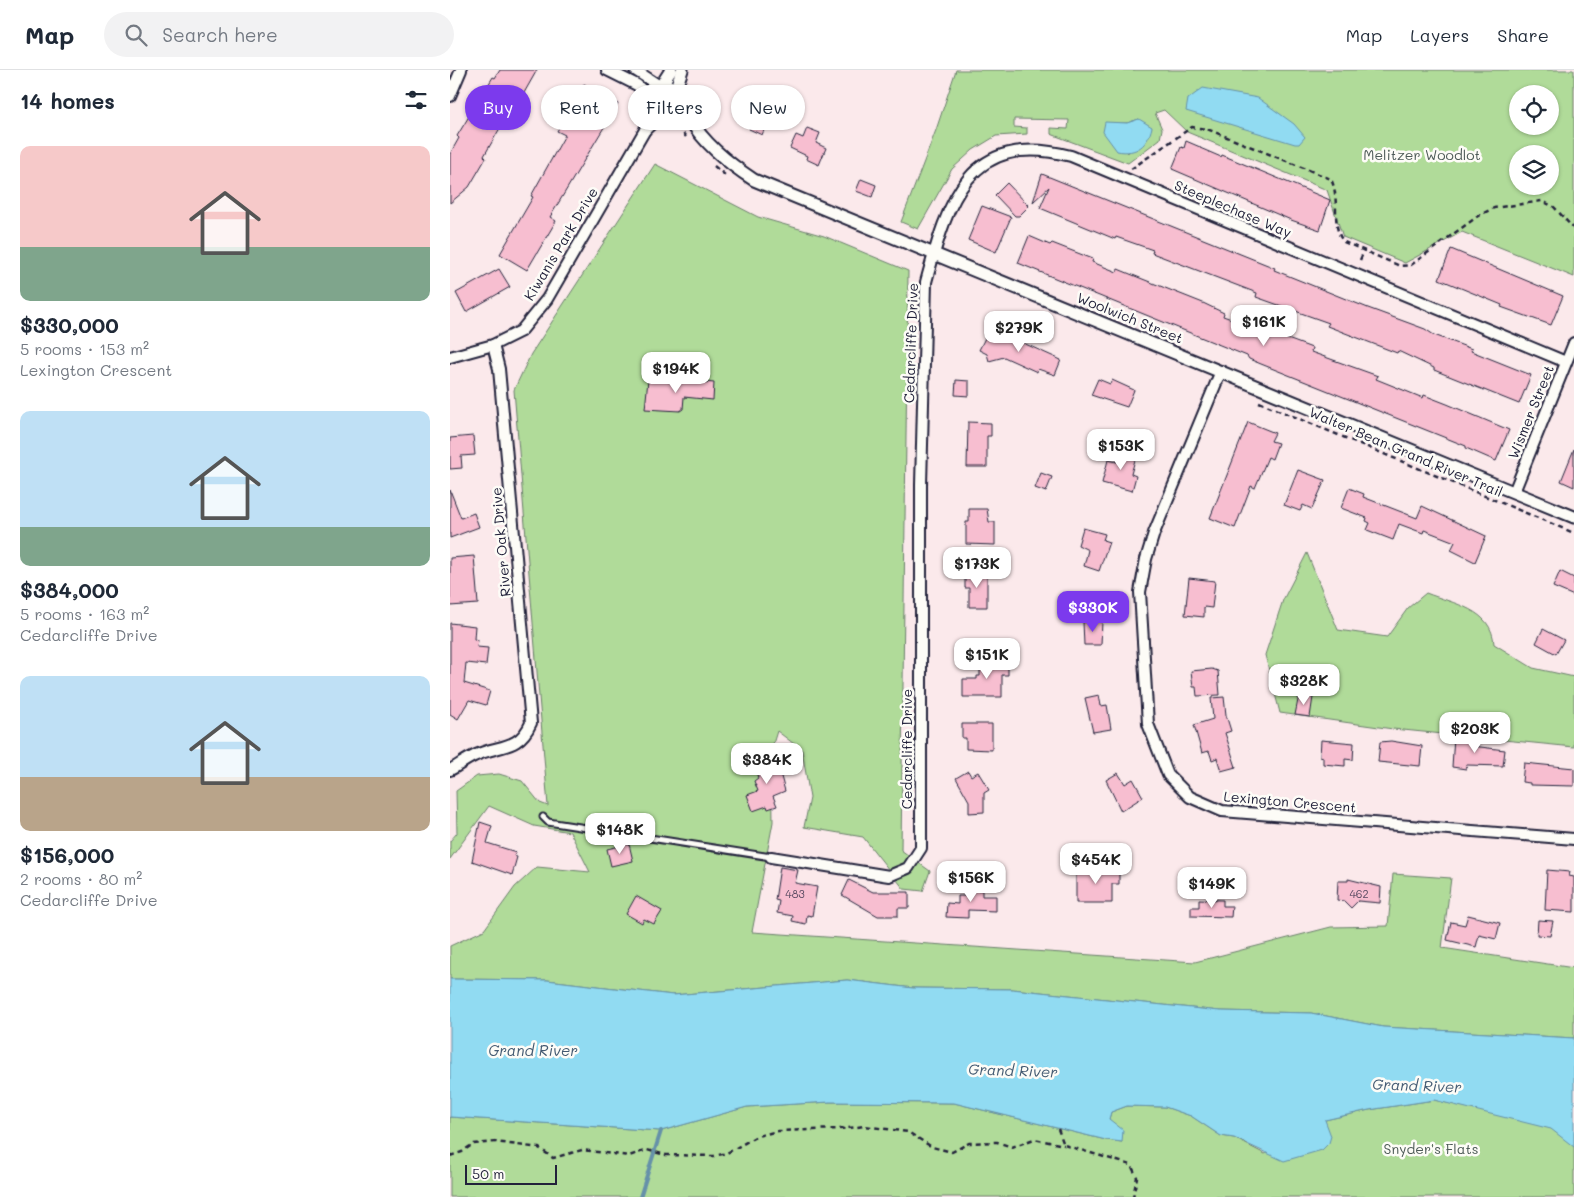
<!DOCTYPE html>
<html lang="en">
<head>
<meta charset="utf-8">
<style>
  :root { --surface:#fff; --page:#f2f2f3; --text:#1f2937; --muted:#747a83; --line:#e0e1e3; --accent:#7c3aed }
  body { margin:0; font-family:Mali,sans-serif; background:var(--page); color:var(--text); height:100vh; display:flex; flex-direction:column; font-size:19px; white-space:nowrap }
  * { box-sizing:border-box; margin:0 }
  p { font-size:16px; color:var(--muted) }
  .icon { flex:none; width:28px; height:28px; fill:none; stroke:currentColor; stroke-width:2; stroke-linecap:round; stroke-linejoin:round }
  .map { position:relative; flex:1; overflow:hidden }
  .drawer { display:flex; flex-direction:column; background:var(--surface); width:450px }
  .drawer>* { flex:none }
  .guide { position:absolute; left:15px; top:15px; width:475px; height:45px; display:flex; gap:10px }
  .controls { position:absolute; left:1059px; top:15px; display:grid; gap:10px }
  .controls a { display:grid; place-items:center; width:50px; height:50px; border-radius:50%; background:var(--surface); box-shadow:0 1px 4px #0004; font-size:25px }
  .scale { position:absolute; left:15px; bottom:12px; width:92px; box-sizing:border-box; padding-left:5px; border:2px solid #22223b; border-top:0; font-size:14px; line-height:18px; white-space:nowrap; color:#22223b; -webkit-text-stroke:4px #fdfcf7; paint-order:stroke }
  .price { position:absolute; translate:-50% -42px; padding:0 11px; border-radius:10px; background:#fff; color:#222; font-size:16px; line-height:32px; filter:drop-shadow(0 1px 2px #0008) }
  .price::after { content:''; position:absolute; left:50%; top:30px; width:15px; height:11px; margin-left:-8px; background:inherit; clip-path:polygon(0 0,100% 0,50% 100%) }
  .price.selected { background:var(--accent); color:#fff }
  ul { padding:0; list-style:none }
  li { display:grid; align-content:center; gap:10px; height:265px; padding:0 20px }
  li span { display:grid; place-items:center; height:155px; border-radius:10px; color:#555 }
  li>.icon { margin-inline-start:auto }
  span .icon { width:90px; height:90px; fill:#fffc; stroke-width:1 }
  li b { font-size:21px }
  h2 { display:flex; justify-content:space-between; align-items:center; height:60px; padding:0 20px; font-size:21px }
  .tag { padding:0 18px; border-radius:22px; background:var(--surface); box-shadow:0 1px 4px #0004; font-size:18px; line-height:45px }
  .tag.selected { background:var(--accent); color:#fff }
  header { display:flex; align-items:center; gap:30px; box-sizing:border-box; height:70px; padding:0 25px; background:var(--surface); border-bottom:1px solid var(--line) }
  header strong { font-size:24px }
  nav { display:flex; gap:28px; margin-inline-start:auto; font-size:18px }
  .search { width:350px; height:45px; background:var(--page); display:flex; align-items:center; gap:12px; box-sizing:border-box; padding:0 18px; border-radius:28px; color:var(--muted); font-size:19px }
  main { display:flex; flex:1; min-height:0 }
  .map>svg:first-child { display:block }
</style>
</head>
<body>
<header>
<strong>Map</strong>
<div class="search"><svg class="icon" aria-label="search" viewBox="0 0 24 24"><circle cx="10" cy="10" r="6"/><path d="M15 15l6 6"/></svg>Search here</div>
<nav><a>Map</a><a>Layers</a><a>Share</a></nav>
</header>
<main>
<section class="drawer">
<h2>14 homes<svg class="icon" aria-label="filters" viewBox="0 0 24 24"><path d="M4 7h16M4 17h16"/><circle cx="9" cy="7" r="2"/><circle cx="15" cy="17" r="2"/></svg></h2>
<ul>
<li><span style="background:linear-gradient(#f6c9c9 65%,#7fa58c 0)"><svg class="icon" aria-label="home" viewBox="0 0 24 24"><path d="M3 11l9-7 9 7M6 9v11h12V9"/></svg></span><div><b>$330,000</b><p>5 rooms · 153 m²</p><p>Lexington Crescent</p></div></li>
<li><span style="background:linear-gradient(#bfe0f5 75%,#7fa58c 0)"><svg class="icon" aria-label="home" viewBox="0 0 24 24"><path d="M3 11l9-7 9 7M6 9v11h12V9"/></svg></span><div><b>$384,000</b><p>5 rooms · 163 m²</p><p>Cedarcliffe Drive</p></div></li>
<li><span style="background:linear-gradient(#bfe0f5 65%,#b9a48a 0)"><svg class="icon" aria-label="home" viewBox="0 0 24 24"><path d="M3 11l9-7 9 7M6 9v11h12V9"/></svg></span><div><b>$156,000</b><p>2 rooms · 80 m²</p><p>Cedarcliffe Drive</p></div></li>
</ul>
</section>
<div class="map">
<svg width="1124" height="1127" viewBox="0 0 1124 1127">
  <rect width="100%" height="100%" fill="#fbe9eb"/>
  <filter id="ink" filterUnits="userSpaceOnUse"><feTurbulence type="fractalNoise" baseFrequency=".02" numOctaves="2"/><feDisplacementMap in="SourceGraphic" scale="10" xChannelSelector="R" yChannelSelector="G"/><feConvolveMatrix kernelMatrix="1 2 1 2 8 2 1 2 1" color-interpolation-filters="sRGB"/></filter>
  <g filter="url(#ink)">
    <g fill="#b0db99" stroke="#697e6a" fill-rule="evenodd">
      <path d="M 506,0 L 1124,0 L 1124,207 L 1012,162 L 955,193 L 893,167 L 877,120 L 737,62 L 714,40 L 705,43 L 712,59 L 710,69 L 678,93 L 601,64 L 601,58 L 618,59 L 619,50 L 564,49 L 564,57 L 577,58 L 577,64 L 546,66 L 523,80 L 502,99 L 468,159 L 451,152 L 486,60 ZM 1068,24 L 1100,24 L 1100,56 L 1068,56 ZM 689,49 L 678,83 L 656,53 L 677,53 ZM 1068,84 L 1100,84 L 1100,116 L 1068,116 Z"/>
      <path d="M 205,94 L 308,147 L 374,166 L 458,201 L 451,780 L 480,801 L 473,821 L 454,819 L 413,767 L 354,757 L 360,728 L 352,680 L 327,661 L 322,677 L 323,752 L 302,862 L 745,892 L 881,857 L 938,856 L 943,804 L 1001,808 L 992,878 L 1124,898 L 1124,968 L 933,957 L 861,943 L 770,941 L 562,919 L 463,918 L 397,910 L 223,925 L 97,910 L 0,909 L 0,876 L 34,860 L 65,817 L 87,797 L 140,802 L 120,762 L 84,756 L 39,736 L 0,789 L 0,771 L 7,763 L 6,721 L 27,706 L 49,704 L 72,711 L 90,733 L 98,736 L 64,320 L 81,284 Z"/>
      <path d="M 857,483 L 888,560 L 937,567 L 958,538 L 976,523 C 1004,534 1042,539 1044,574 L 1083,598 L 1124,607 L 1124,677 L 943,659 L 830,643 L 815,585 L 833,530 Z"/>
      <path d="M 984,1030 L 1124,1062 L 1124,1127 L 0,1127 L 0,1047 L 211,1061 L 297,1037 L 380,1032 L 504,1033 L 656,1070 L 672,1072 L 659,1049 L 661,1042 L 677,1036 L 715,1037 L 741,1046 L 771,1066 L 784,1068 L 815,1084 L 875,1050 L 919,1040 Z"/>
    </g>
    <g fill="#91dbf2" stroke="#6591a9">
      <path d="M 753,18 L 808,28 L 844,54 L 855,67 L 849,74 L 845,74 L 736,41 L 738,29 Z"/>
      <path d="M 689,49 L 702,57 C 698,75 687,85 667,81 L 653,62 L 655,52 L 677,53 Z"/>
      <path d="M 0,909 L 97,910 L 223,925 L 397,910 L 463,918 L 562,919 L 770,941 L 861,943 L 933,957 L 1124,968 L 1124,1077 L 1101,1059 L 984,1030 L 919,1040 L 875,1050 L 881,1066 L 879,1073 L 872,1080 L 834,1091 L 784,1068 L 771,1066 L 741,1046 L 715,1037 L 677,1036 L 661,1042 L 659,1049 L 673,1060 L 672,1072 L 656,1070 L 504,1033 L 380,1032 L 297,1037 L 211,1061 L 0,1047 Z"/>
    </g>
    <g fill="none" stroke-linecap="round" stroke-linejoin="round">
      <path stroke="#6591a9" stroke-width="4" d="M 190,1127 L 211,1061"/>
    </g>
    <g fill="#f7bed0" stroke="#22223b">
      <path d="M 50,0 L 87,0 L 57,53 L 54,51 L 34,86 L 36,88 L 19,117 L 0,133 L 0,84 L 9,68 L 7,66 L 43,7 L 45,8 Z"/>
      <path d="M 134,14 L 168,34 L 100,147 L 106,151 L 77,200 L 50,184 L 83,127 L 81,126 L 115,65 L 107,61 Z"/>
      <path d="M 313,19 L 328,25 L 312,65 L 299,59 L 301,53 L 297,52 L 300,44 L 290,40 L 297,24 L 309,29 Z"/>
      <path d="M 357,58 L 370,63 L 366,73 L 376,78 L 369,95 L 356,89 L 357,86 L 340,78 L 346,65 L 353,68 Z"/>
      <path d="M 736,71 L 750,77 L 750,78 L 771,87 L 772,85 L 880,130 L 870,160 L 841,150 L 722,99 L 731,77 L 734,78 Z"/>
      <path d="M 592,104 L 825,198 L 824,200 L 918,238 L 975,259 L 984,265 L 1022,279 L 1021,281 L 1081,305 L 1069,334 L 984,300 L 984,298 L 948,281 L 947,283 L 877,256 L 879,253 L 806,227 L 807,223 L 702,183 L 703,180 L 666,167 L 665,169 L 590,138 L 599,117 L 583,132 Z"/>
      <path d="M 411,109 L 426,115 L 422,127 L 406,121 Z"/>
      <path d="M 557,113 L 579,136 L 569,146 L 565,146 L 545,125 Z"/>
      <path d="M 532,136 L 561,147 L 546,182 L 518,170 Z"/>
      <path d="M 579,166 L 600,175 L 602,173 L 643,189 L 642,192 L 667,202 L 668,199 L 690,208 L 753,233 L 774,243 L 773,246 L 843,271 L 862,278 L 861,282 L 928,306 L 926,309 L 973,328 L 974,325 L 997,334 L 1059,360 L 1046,391 L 1016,378 L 1016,376 L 811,294 L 799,289 L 797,286 L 568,193 Z"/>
      <path d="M 1001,179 L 1113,226 L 1101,255 L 1051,237 L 1052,235 L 989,209 Z"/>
      <path d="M 49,199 L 60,217 L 16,242 L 6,223 Z"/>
      <path d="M 549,263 L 558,267 L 559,265 L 572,270 L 571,272 L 611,290 L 605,305 L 588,299 L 587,302 L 554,287 L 539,291 L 537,284 L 529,280 L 537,264 L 547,269 Z"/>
      <path d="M 224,309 L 264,313 L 263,330 L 234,327 L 233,339 L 230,341 L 195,339 L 198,310 L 223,312 Z"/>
      <path d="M 648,309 L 660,314 L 662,310 L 684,320 L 677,337 L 641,325 Z"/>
      <path d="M 506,310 L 519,311 L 519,326 L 505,325 Z"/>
      <path d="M 518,352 L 541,353 L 541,366 L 537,366 L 537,397 L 517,397 Z"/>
      <path d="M 798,352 L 825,363 L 821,371 L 828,373 L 822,389 L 818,387 L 805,418 L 801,416 L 785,458 L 760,448 Z"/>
      <path d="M 23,366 L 25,385 L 11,386 L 12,398 L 0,399 L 0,368 Z"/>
      <path d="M 671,379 L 687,383 L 681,404 L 686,406 L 682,421 L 652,413 L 658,390 L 667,392 Z"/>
      <path d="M 1124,379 L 1124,417 L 1111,411 Z"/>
      <path d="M 848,400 L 875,410 L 862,439 L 853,435 L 850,441 L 834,435 Z"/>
      <path d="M 591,403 L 602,407 L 596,422 L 585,418 Z"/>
      <path d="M 899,418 L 914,424 L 913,427 L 967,448 L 972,436 L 1036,466 L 1025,492 L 1001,480 L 1005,472 L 974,460 L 973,463 L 949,454 L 943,470 L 917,460 L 920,453 L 916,451 L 917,448 L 891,438 Z"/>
      <path d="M 0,420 L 11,448 L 24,443 L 29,457 L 0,468 Z"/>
      <path d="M 519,439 L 537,439 L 539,452 L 545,452 L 545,475 L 516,474 L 516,452 L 519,452 Z"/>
      <path d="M 633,458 L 655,464 L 653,470 L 659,472 L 649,501 L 634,496 L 638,480 L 628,475 Z"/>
      <path d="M 24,486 L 28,534 L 0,536 L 0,488 Z"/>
      <path d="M 1110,501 L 1124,508 L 1124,526 L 1103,517 Z"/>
      <path d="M 515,502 L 537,502 L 537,537 L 519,537 L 519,518 L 515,518 Z"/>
      <path d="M 739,508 L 765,511 L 762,538 L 754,537 L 754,547 L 735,545 Z"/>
      <path d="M 652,551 L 651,575 L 634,575 L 633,552 Z"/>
      <path d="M 0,553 L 25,556 L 24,569 L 28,570 L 27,577 L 38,578 L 36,595 L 16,593 L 14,613 L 40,621 L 36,635 L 19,630 L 8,649 L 0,644 Z"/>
      <path d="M 1093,559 L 1114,570 L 1106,584 L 1086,573 Z"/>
      <path d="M 530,589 L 558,589 L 558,605 L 552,605 L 552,627 L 513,627 L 513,609 L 527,609 L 527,606 L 530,606 Z"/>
      <path d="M 762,599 L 768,601 L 770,625 L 747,626 L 746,617 L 743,617 L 741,601 Z"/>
      <path d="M 649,625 L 651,636 L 657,635 L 661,659 L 643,662 L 635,628 Z"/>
      <path d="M 849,625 L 863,627 L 860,647 L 845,645 Z"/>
      <path d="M 774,627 L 776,645 L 781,661 L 775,663 L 786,697 L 771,701 L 767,688 L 762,690 L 759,681 L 752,683 L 744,655 L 763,649 L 761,628 Z"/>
      <path d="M 512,654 L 542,654 L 542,680 L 516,679 L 516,668 L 512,668 Z"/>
      <path d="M 1004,666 L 1023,667 L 1022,676 L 1055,680 L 1053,696 L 1017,695 L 1016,699 L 1002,697 Z"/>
      <path d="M 871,670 L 904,673 L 903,690 L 895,689 L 895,696 L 873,694 L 873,687 L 870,686 Z"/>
      <path d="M 941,671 L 972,676 L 970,696 L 928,692 L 930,672 Z"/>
      <path d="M 325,685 L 335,721 L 323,726 L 327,736 L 318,739 L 317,736 L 303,741 L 297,725 L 308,721 L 304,711 L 308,708 L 305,698 L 312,696 L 310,690 Z"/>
      <path d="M 1074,693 L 1124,698 L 1124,716 L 1080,715 L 1080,713 L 1072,712 Z"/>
      <path d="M 518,701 L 521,706 L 528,702 L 539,720 L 534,723 L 534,742 L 519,743 L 519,731 L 506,708 Z"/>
      <path d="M 668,703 L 675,714 L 683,709 L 693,727 L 671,741 L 656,710 Z"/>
      <path d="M 30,752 L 42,756 L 37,773 L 66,782 L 64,786 L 67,787 L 62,805 L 22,791 Z"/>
      <path d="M 179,774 L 183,791 L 161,796 L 157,779 Z"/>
      <path d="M 330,797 L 348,800 L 345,813 L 367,817 L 362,846 L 357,845 L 356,854 L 342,851 L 343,846 L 327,843 L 329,831 L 325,830 Z"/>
      <path d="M 646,797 L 669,798 L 669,814 L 662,814 L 662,833 L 626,833 L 626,800 L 646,800 Z"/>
      <path d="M 1097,800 L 1120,802 L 1119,806 L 1124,807 L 1124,842 L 1095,840 Z"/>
      <path d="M 898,809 L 931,817 L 930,833 L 908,831 L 901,838 L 894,831 L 887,830 L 888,811 L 898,811 Z"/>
      <path d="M 399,810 L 423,822 L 459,822 L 459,838 L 448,838 L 448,846 L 428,846 L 392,825 Z"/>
      <path d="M 515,814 L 527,814 L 527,820 L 532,820 L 532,826 L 546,826 L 546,841 L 518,840 L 518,848 L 496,847 L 497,833 L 508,834 L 508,826 L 515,826 Z"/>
      <path d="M 186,826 L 212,841 L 204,854 L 194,849 L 192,853 L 176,844 Z"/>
      <path d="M 749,829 L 773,830 L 773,836 L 782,836 L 781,847 L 741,846 L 741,837 L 749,837 Z"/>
      <path d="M 1018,845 L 1050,853 L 1046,869 L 1029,865 L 1026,877 L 997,870 L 1001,852 L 1015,855 Z"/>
      <path d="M 1088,850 L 1103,851 L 1100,866 L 1087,865 Z"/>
    </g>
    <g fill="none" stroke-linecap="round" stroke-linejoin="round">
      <g stroke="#22223b" stroke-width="9">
        <path id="service" d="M 93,747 L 98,752 L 321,787"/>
      </g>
      <g stroke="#22223b" stroke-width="14">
        <g id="minor">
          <path d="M 157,0 L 187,15 L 200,28"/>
          <path d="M 185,0 L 208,15"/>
          <path d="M 0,26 L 11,0"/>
          <path d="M 195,60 L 215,41"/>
          <path d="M 0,287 L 43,275 L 71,261 L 97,229 L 195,60 L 202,34"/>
          <path d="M 771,301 L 704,463 L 696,489 L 690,522 L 698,654 L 718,705 L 740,727 L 772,741 L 1124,769"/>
          <path d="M 1064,422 L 1124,273"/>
          <path d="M 0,700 C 8,696 15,690 24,686 C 48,674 68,682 81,653 L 49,299 L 43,275"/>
          <path d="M 321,787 L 439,806 L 458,798 L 471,778 L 471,415 L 476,212 C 498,131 518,60 621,86 L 1116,292"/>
        </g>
      </g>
      <g stroke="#22223b" stroke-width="15">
        <g id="tertiary">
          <path d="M 212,14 L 221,0"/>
          <circle cx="214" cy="28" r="13"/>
          <path d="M 225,21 L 232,0"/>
          <path d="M 227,28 C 234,36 236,43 241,51 C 256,76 281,95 304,110 L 1124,447"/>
        </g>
      </g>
      <g stroke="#22223b" stroke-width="2.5" stroke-dasharray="5 4" stroke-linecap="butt">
        <path d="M 240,16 L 242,28"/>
        <path d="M 222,50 L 236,67"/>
        <path d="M 264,96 L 275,105"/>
        <path d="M 681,99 L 742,57 L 757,59 L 881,109 C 891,130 880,157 894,172 L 950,196 L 961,195 L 1028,146 L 1044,138 L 1092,131 L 1104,137 L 1124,159"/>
        <path d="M 910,190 L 914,181"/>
        <path d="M 809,332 L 1124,463"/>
        <path d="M 608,1059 L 614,1075 L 681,1095 L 687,1107 L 683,1127"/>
        <path d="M 0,1086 L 12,1082 L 23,1074 L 46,1072 L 89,1078 L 103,1088 L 132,1080 L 179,1086 L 197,1080 L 216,1085 L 264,1086 L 277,1083 L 307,1066 L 328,1061 L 390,1059 L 415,1056 L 458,1062 L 482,1077 L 502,1082 L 519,1073 L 547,1072 L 562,1077 L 584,1069 L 614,1075"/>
      </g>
      <use href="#service" stroke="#fdfcf7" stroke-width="5"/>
      <use href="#minor" stroke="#fdfcf7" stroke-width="10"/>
      <use href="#tertiary" stroke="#fdfcf7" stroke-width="11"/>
    </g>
  </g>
  <g text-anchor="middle" stroke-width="5" stroke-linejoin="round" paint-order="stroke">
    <g font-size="11" fill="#574960">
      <text x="345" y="828">483</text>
      <text x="909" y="828">462</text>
    </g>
    <g font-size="14" fill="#4d5a57" stroke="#fdfcf7">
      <text x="972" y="90">Melitzer Woodlot</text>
      <text x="981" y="1084">Snyder's Flats</text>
    </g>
    <g font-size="14" fill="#22223b" stroke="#fdfcf7">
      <text transform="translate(783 139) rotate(23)" y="5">Steeplechase Way</text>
      <text transform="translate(111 174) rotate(-59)" y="5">Kiwanis Park Drive</text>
      <text transform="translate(680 248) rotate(22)" y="5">Woolwich Street</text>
      <text transform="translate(461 273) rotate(-88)" y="5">Cedarcliffe Drive</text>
      <text transform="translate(1081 342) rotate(-68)" y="5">Wismer Street</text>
      <text transform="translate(956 382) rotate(23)" y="5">Walter Bean Grand River Trail</text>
      <text transform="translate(51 472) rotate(-95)" y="5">River Oak Drive</text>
      <text transform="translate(457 679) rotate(-90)" y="5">Cedarcliffe Drive</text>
      <text transform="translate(840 732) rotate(5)" y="5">Lexington Crescent</text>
    </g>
    <g font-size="15" font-style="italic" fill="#435a72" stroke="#fdfcf7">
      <text x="83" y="986">Grand River</text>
      <text transform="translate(563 1001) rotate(2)" y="5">Grand River</text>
      <text transform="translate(967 1016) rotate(2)" y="5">Grand River</text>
    </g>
  </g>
</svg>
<div class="controls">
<a><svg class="icon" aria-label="locate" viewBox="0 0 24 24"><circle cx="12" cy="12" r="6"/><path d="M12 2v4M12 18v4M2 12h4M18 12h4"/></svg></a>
<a><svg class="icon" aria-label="layers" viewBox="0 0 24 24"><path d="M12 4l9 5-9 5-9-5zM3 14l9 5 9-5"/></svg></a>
</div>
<div class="scale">50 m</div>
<b class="price" style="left:814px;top:277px">$161K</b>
<b class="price" style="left:569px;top:283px">$279K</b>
<b class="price" style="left:226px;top:324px">$194K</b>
<b class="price" style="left:671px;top:401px">$153K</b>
<b class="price" style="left:527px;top:519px">$173K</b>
<b class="price selected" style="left:643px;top:563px">$330K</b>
<b class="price" style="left:537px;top:610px">$151K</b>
<b class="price" style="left:854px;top:636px">$328K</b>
<b class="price" style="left:1025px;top:684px">$203K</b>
<b class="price" style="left:317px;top:715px">$384K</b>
<b class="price" style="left:170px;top:785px">$148K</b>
<b class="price" style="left:646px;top:815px">$454K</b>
<b class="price" style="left:521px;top:833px">$156K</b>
<b class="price" style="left:762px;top:839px">$149K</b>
<div class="guide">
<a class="tag selected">Buy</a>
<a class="tag">Rent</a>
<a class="tag">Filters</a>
<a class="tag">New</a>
</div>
</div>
</main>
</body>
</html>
